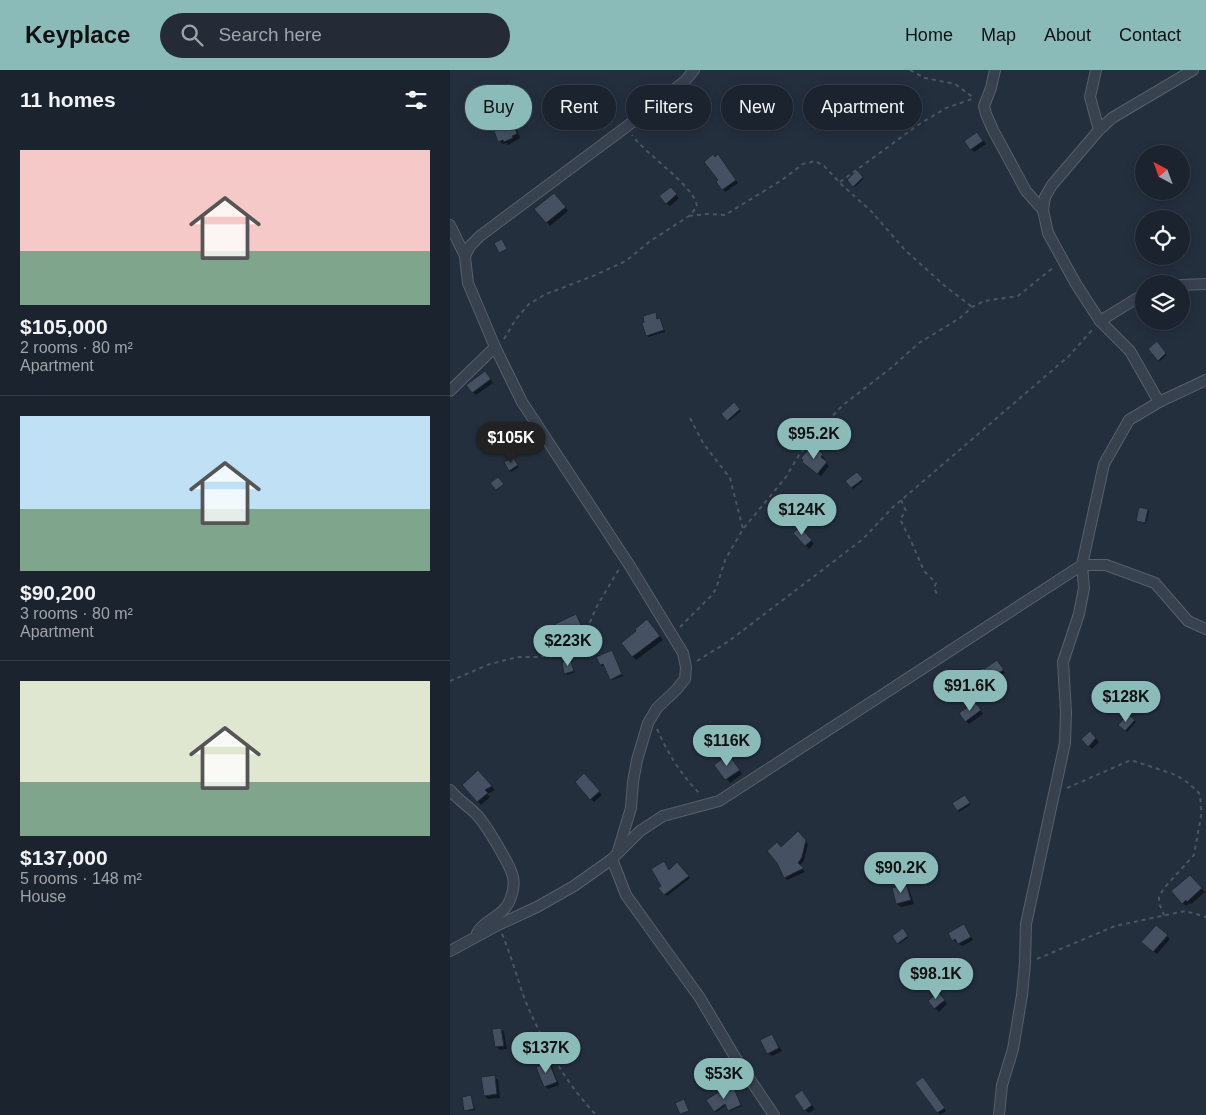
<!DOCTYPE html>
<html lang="en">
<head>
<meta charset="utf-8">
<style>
  :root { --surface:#1b232e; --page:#242b36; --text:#f1f3f6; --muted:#a0a4aa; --line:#39404a; --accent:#8bbbb9 }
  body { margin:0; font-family:Helvetica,sans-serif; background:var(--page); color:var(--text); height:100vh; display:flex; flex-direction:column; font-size:19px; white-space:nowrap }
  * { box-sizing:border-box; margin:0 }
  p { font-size:16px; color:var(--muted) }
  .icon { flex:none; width:28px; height:28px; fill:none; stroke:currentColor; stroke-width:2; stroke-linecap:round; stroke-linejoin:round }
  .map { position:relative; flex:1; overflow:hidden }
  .side { display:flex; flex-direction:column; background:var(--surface); width:450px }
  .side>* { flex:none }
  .top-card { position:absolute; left:15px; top:15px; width:475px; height:45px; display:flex; gap:10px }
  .needle { width:32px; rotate:319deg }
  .controls { position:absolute; left:685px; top:75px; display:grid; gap:10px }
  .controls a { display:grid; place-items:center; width:55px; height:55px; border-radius:50%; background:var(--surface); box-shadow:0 2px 12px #0003,0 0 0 1px var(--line); font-size:25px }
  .price { position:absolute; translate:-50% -42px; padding:0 11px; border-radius:18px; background:var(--accent); color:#111; font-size:16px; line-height:32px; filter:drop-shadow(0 1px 2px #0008) }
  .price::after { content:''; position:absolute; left:50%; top:30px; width:15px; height:11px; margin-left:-8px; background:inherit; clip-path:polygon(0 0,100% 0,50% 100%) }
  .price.on { background:#222; color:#fff }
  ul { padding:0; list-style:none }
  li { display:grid; align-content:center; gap:10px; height:265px; padding:0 20px }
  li+li { border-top:1px solid var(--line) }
  li span { display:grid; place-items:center; height:155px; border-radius:0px; color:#555 }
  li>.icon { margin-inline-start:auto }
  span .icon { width:90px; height:90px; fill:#fffc; stroke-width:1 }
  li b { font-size:21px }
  h2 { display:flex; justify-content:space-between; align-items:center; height:60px; padding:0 20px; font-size:21px }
  .chip { padding:0 18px; border-radius:22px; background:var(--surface); box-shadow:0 2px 12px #0003,0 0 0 1px var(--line); font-size:18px; line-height:45px }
  .chip.on { background:var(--accent); color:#111 }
  header { display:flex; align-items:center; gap:30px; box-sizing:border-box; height:70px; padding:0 25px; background:var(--accent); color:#111 }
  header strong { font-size:24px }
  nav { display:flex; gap:28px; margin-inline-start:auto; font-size:18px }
  .search { width:350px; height:45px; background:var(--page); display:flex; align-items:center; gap:12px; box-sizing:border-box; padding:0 18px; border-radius:28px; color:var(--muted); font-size:19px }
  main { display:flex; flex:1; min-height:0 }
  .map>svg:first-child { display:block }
</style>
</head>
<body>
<header>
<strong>Keyplace</strong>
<div class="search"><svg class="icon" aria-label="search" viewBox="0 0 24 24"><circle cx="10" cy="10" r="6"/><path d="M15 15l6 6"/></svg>Search here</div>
<nav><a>Home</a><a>Map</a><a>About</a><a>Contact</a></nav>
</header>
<main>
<section class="side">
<h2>11 homes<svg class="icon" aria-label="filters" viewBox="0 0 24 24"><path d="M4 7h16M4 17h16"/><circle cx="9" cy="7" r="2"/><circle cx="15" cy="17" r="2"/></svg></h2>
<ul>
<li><span style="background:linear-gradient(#f6c9c9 65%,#7fa58c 0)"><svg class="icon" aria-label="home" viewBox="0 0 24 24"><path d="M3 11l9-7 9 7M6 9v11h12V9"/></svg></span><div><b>$105,000</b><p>2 rooms · 80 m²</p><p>Apartment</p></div></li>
<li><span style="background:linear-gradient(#bfe0f5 60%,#7fa58c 0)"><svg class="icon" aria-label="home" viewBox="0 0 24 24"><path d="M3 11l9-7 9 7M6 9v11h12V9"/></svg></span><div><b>$90,200</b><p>3 rooms · 80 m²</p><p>Apartment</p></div></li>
<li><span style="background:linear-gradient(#dfe7d0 65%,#7fa58c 0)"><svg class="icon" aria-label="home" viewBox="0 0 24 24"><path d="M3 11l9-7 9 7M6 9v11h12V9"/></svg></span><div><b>$137,000</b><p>5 rooms · 148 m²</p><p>House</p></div></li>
</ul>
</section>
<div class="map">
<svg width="756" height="1045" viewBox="0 0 756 1045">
  <rect width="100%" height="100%" fill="#242f3e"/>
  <g fill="#0007">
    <path d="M 61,50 L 65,53 L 70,68 L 58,75 L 57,73 L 53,74 L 49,71 Z"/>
    <path d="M 527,63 L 536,74 L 524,82 L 521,79 Z"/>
    <path d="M 265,88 L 270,89 L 288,113 L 275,122 L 270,111 Z"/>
    <path d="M 407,102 L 413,109 L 405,117 L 398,110 Z"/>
    <path d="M 224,122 L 229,128 L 220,136 L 216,133 Z"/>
    <path d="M 107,128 L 118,141 L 100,156 L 86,139 Z"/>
    <path d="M 205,243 L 208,250 L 211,251 L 215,262 L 198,267 L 197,265 Z"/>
    <path d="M 706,273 L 716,285 L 710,291 L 699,279 Z"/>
    <path d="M 38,306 L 43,313 L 26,325 L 23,322 Z"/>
    <path d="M 284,334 L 291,341 L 279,351 L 273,344 Z"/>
    <path d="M 372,385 L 375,389 L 374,391 L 379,396 L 371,406 L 357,395 Z"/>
    <path d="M 64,390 L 69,397 L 61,402 L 55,393 Z"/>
    <path d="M 407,403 L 413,411 L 403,419 L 397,411 Z"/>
    <path d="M 698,440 L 699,441 L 696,454 L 689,452 L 688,451 Z"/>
    <path d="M 354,462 L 364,474 L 359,479 L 345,463 Z"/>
    <path d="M 125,546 L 129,549 L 136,565 L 118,574 L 114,571 L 107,555 Z"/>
    <path d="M 200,554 L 213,570 L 186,590 L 172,574 L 188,561 Z"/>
    <path d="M 163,583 L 173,606 L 162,610 L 155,595 L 152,596 L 151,594 Z"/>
    <path d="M 120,590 L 125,602 L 117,605 L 115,603 Z"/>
    <path d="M 549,594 L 555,603 L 520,619 L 518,617 Z"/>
    <path d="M 528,637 L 533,644 L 519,654 L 516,651 Z"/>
    <path d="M 679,645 L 686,652 L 677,662 L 670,655 Z"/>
    <path d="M 640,662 L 649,672 L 642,679 L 632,669 Z"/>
    <path d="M 281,689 L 292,704 L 280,713 L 266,695 Z"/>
    <path d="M 32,705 L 45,720 L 37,724 L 40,727 L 31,735 L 13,715 Z"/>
    <path d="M 137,708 L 152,725 L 144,732 L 141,729 Z"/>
    <path d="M 516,728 L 520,735 L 509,742 L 508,740 Z"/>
    <path d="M 348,763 L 358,774 L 354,790 L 350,796 L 355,802 L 337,810 L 335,807 L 331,778 Z"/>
    <path d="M 227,794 L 240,808 L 217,826 L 210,818 L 219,801 Z"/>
    <path d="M 740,806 L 755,822 L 741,834 L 740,833 L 736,836 L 733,833 Z"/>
    <path d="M 456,815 L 459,819 L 464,834 L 451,837 L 447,834 L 444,819 Z"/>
    <path d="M 514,856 L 523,870 L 512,876 L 503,870 L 500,863 Z"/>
    <path d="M 454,861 L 458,868 L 449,874 L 448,873 Z"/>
    <path d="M 717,866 L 720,869 L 707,884 L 696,875 Z"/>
    <path d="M 488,924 L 497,934 L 489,942 L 479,932 Z"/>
    <path d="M 51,959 L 54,962 L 57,979 L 50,980 L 46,977 Z"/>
    <path d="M 322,965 L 332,981 L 322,986 L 318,983 Z"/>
    <path d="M 99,993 L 102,997 L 109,1015 L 98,1019 L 95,1016 Z"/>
    <path d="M 44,1007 L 48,1010 L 50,1028 L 38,1029 L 35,1026 Z"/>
    <path d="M 476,1011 L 496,1041 L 490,1045 L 467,1014 Z"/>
    <path d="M 284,1019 L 292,1036 L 280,1041 L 277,1035 L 266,1042 L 265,1041 L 280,1021 Z"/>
    <path d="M 352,1022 L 365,1039 L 359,1043 L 355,1040 Z"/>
    <path d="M 21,1026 L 25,1040 L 17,1041 L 15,1040 Z"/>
  </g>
  <g fill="#455162" stroke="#1f2835">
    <path d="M 254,22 L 263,34 L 255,40 L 246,27 Z"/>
    <path d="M 61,48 L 67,64 L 62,66 L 63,68 L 54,72 L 53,70 L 48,72 L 42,56 Z"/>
    <path d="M 527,62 L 533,71 L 520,80 L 514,71 Z"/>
    <path d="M 263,84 L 265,87 L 268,84 L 286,110 L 272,120 L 266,112 L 268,110 L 254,92 Z"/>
    <path d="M 407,100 L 413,107 L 403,117 L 397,110 Z"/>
    <path d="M 221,117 L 227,124 L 216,134 L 209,126 Z"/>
    <path d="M 104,123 L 116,137 L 96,153 L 84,139 Z"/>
    <path d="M 52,169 L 57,179 L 49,183 L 44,173 Z"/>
    <path d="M 206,242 L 207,249 L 210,248 L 214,260 L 196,266 L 192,253 L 194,252 L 193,246 Z"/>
    <path d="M 707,271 L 716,283 L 708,291 L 698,279 Z"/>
    <path d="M 35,301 L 41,309 L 22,323 L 16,315 Z"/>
    <path d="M 284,332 L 290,339 L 277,351 L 271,344 Z"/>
    <path d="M 364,377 L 373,384 L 371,387 L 377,392 L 367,404 L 352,392 L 353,390 L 351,388 L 358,380 L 360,381 Z"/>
    <path d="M 63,387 L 68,395 L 59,401 L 54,392 Z"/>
    <path d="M 407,402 L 413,409 L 401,418 L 395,411 Z"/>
    <path d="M 48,407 L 54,414 L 46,420 L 40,413 Z"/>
    <path d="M 689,437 L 698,439 L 695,453 L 686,451 Z"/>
    <path d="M 350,457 L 362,470 L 355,476 L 343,463 Z"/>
    <path d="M 126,544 L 134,561 L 113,571 L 105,554 Z"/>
    <path d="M 197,549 L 210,566 L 182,587 L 171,573 L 186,561 L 185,559 Z"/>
    <path d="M 162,580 L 172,604 L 160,610 L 153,594 L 150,595 L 146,587 Z"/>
    <path d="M 120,589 L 124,601 L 114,604 L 112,592 Z"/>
    <path d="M 547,590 L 554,600 L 517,618 L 514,613 L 525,606 L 523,603 L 533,598 L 534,599 Z"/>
    <path d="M 525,632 L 531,640 L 515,652 L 509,643 Z"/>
    <path d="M 678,644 L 685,650 L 675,661 L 668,655 Z"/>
    <path d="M 640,661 L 646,668 L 638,677 L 631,669 Z"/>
    <path d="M 278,684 L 290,700 L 275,710 L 264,695 Z"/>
    <path d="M 28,700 L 42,716 L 35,720 L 38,723 L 27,732 L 12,715 Z"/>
    <path d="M 134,703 L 150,721 L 140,730 L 125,712 Z"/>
    <path d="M 515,725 L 520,733 L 507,741 L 502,733 Z"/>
    <path d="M 348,761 L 356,770 L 352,787 L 348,793 L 354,798 L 334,808 L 327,793 L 317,781 L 327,772 L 331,777 Z"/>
    <path d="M 214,791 L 219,800 L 227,792 L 239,806 L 214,825 L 208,818 L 211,816 L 201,799 Z"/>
    <path d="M 740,805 L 752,818 L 737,832 L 736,830 L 732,834 L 721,821 Z"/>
    <path d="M 456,814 L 461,830 L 446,834 L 442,818 Z"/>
    <path d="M 514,854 L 521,867 L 508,874 L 505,869 L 502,871 L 498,863 Z"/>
    <path d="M 706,855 L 718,865 L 703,882 L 691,872 Z"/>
    <path d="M 453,858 L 458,866 L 447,874 L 442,866 Z"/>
    <path d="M 488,922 L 495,930 L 484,939 L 478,931 Z"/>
    <path d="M 51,958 L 54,976 L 45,977 L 42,959 Z"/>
    <path d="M 322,964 L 329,978 L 317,984 L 310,970 Z"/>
    <path d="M 99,992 L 107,1012 L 94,1017 L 86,997 Z"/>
    <path d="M 45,1005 L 47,1024 L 34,1026 L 31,1007 Z"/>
    <path d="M 473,1007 L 495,1038 L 487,1043 L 465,1013 Z"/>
    <path d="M 278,1016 L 280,1019 L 283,1016 L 291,1035 L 278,1041 L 275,1034 L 264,1042 L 256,1030 Z"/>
    <path d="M 352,1020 L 362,1035 L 354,1041 L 344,1026 Z"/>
    <path d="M 21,1025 L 24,1039 L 14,1041 L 12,1027 Z"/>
    <path d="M 234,1029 L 239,1041 L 230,1044 L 225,1033 Z"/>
  </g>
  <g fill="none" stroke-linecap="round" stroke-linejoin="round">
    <g stroke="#565f6c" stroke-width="12">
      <g id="street">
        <path d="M 545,0 L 541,18 L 534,36 L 536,44 L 543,60 L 576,121 L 593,140"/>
        <path d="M 646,0 L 640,27 L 649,60"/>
        <path d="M 0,155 L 15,186"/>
        <path d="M 731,215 L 756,214"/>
        <path d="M 650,251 L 694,224"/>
        <path d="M 0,321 L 45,277"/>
        <path d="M 709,332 L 680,281 L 650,251 L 626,214 L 598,163 L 593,140 L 595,127 L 602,115 L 649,60 L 662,48 L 743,0"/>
        <path d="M 0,720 C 7,729 17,735 26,744 C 35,753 60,794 63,807 C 65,815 62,827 58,834 C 51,847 34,850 27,863"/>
        <path d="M 168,781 L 181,738 L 183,712 L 187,690 L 198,653 L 207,638 L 226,620 L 235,609 L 236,597 L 233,583 L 180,496 L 72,332 L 45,277 L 18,213 L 16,196 L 15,186 L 20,176 L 30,166 L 176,57 L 235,11 L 244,0"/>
        <path d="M 162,789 L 176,825 L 250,928 L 285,987 L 324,1045"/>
        <path d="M 0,881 L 48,855 L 87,837 L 124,816 L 162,789 L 190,761 L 213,746 L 269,731 L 632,495 L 654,394 L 679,350 L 709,332 L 756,310"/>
        <path d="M 549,1045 L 552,1015 L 563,979 L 572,925 L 575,893 L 576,854 L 615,673 L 616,642 L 613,592 L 629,544 L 634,518 L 632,495 L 656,495 L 705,513 L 738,551 L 756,559"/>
      </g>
    </g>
    <g stroke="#44595c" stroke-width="2" stroke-dasharray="4 4" stroke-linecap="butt">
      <path d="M 460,0 L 475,8 L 505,14 L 524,28"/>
      <path d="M 390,112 L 468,55 L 496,38 L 525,28"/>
      <path d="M 239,146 L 257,144 L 275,145 L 332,110 L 353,94 L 365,91 L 374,96 L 392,115 L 421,141 L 455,180 L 495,216 L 522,237"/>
      <path d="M 54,269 L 66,249 L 79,234 L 96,224 L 143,206 L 176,191 L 199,172 L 239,146 L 247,137 C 246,117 195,84 182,65"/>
      <path d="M 240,348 L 253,373 L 280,408 L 293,459"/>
      <path d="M 451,430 L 456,441 L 450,449 L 461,471 L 474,501 L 486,513 L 484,518 L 487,524"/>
      <path d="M 230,557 L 261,526 L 266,519 L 275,490 L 293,459 L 336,407 L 349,385 L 371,358 L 393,335 L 441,298 L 469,273 L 510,248 L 522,237 L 534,231 L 568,226 L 604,197"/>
      <path d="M 247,591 L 279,571 L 413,469 L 442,438 L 619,286 L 643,259"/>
      <path d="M 0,611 L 40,594 L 68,587 L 89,587 L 116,582 L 126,576 L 133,568 L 147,536 L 169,499"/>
      <path d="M 207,659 C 218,684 232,706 251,725"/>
      <path d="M 617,718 L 681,690 L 726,705 L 737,712 L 749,723 L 751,733 L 751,746 L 744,785 L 714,818 L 709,827 L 709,833 L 714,845"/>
      <path d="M 52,864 C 61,885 67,908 75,930 C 92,971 115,1012 146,1045"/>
      <path d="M 587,889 L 665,856 L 735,841 L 756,847"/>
    </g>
    <use href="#street" stroke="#38414e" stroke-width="10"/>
  </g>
</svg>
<div class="controls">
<a><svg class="needle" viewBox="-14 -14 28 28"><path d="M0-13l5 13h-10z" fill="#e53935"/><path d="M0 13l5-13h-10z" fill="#a0a4aa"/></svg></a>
<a><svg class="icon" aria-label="locate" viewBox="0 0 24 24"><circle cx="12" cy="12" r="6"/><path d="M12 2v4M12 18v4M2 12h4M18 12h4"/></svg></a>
<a><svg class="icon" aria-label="layers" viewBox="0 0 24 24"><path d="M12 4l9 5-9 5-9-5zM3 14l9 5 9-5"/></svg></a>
</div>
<b class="price" style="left:364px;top:390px">$95.2K</b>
<b class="price on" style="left:61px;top:394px">$105K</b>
<b class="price" style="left:352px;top:466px">$124K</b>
<b class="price" style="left:118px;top:597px">$223K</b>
<b class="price" style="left:520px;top:642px">$91.6K</b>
<b class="price" style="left:676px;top:653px">$128K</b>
<b class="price" style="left:277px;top:697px">$116K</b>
<b class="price" style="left:451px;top:824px">$90.2K</b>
<b class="price" style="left:486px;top:930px">$98.1K</b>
<b class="price" style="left:96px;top:1004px">$137K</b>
<b class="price" style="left:274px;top:1030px">$53K</b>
<div class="top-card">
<a class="chip on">Buy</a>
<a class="chip">Rent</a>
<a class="chip">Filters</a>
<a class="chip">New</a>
<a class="chip">Apartment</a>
</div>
</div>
</main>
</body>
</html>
